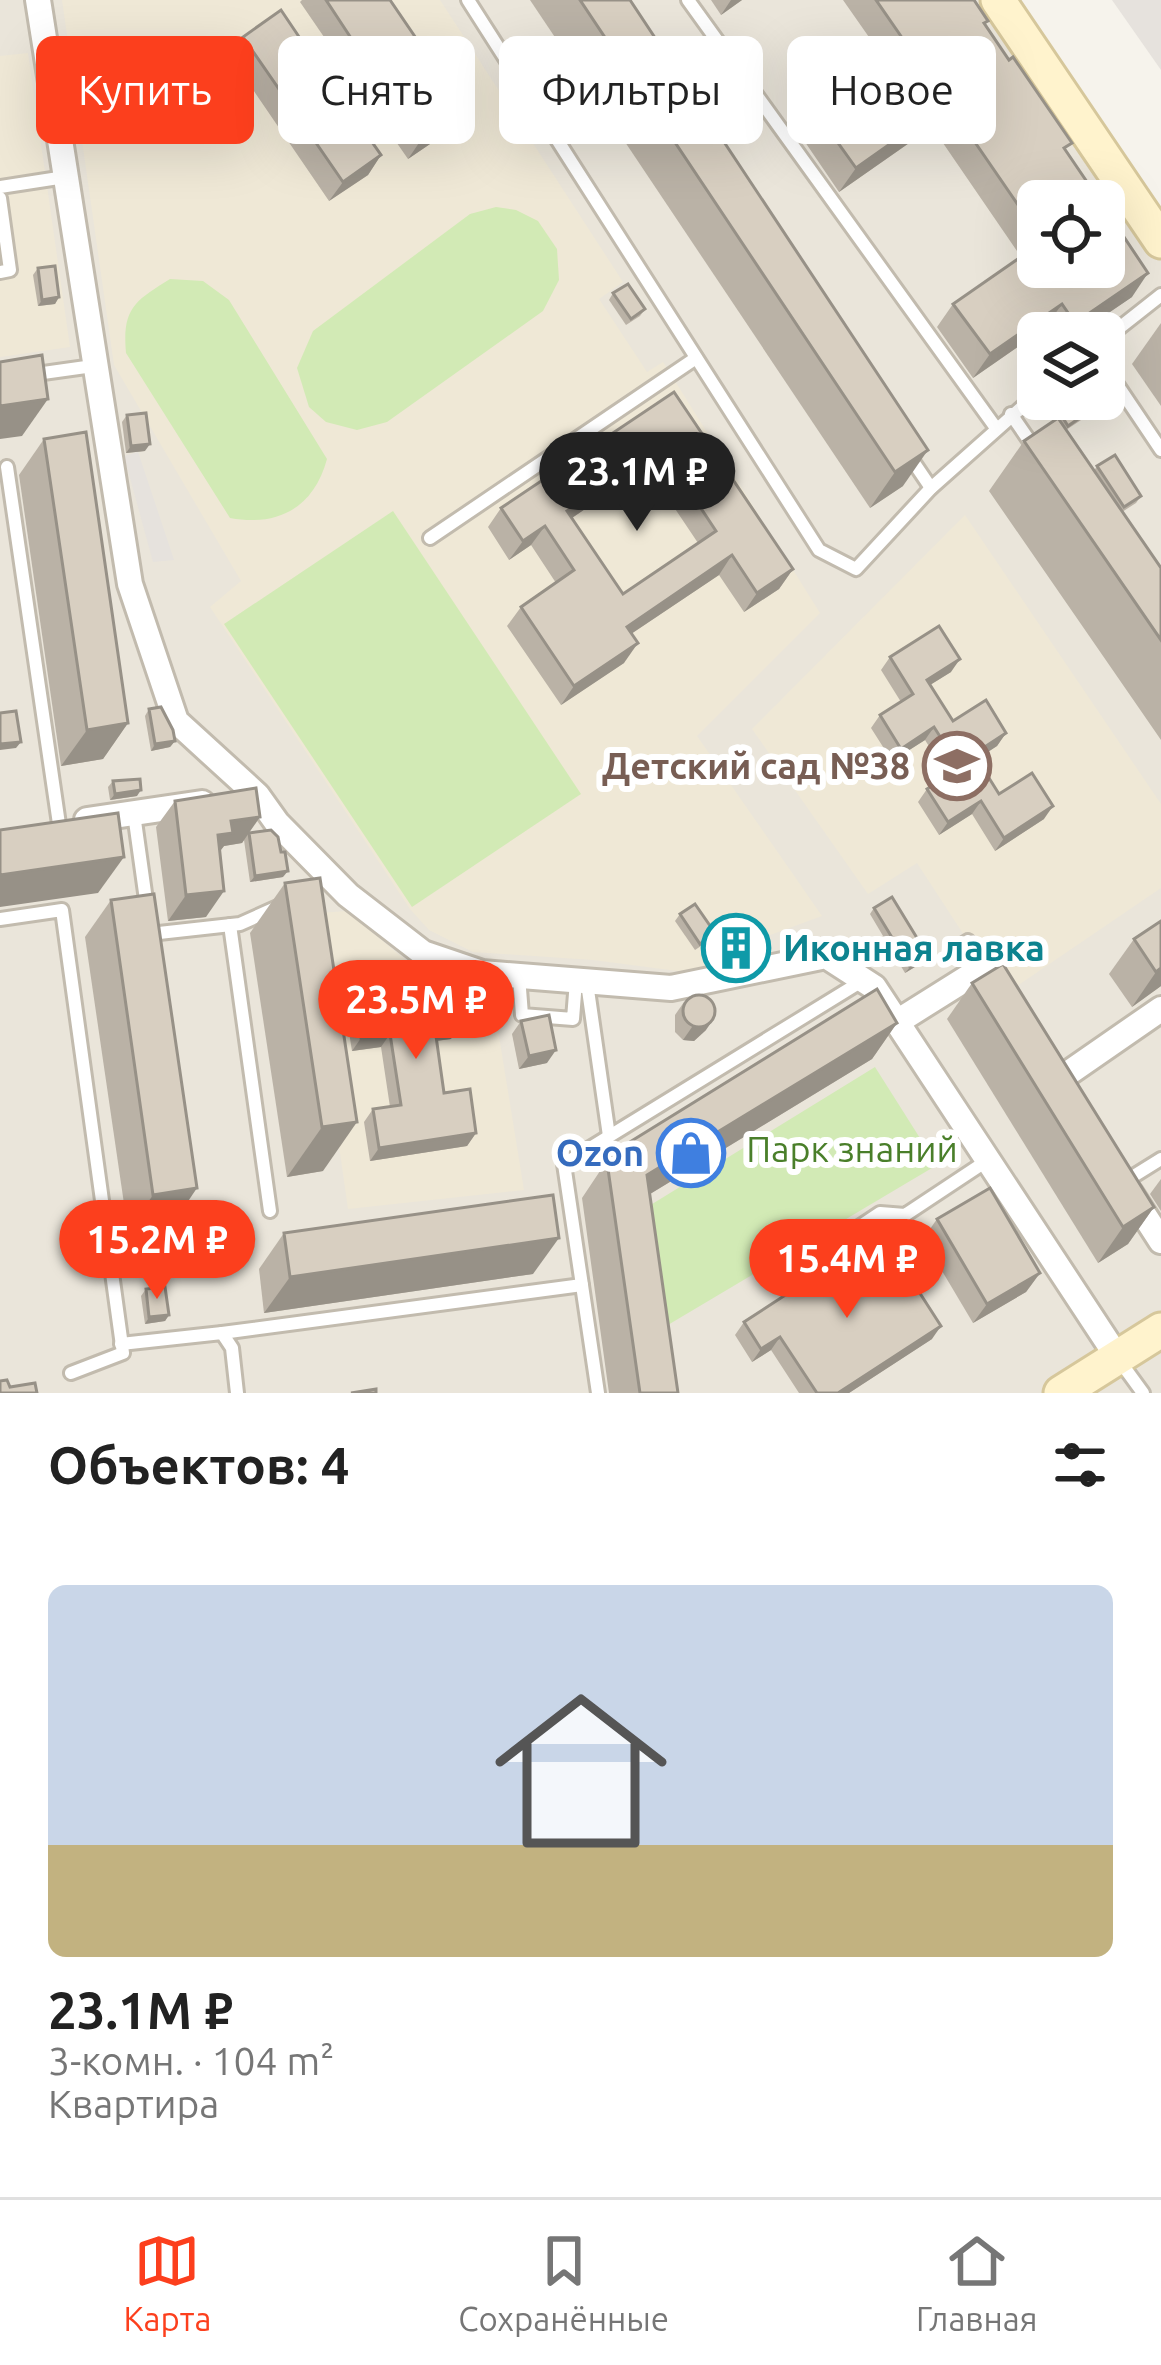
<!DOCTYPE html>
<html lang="ru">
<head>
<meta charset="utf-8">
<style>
  :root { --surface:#fff; --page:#f2f2f2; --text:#222; --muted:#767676; --line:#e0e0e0; --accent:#fc3f1d }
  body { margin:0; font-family:Ubuntu,sans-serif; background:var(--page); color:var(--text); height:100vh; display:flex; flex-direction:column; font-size:45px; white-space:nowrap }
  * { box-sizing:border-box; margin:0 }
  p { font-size:39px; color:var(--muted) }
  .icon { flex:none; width:66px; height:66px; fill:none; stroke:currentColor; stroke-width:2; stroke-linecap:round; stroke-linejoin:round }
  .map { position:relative; height:1393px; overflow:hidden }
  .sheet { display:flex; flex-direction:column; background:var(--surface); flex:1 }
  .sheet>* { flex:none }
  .top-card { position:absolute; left:36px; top:36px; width:1089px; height:108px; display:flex; gap:24px }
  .controls { position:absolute; left:1017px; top:180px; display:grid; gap:24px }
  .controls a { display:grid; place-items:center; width:108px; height:108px; border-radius:18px; background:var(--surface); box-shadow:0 12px 48px #0002; font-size:60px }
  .price { position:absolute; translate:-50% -102px; padding:0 27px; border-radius:42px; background:var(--accent); color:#fff; font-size:39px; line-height:78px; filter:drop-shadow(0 3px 6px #0008) }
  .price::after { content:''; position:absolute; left:50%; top:72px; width:36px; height:27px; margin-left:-18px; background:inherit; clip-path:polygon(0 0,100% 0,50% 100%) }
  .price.active { background:#222; color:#fff }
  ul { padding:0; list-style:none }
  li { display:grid; align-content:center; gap:24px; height:636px; padding:0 48px }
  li+li { border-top:3px solid var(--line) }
  li span { display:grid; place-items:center; height:372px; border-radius:18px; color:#555 }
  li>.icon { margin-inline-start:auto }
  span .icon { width:216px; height:216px; fill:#fffc; stroke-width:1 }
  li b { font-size:51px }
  h2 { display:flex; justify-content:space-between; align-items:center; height:144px; padding:0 48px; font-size:51px }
  .pill { padding:0 42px; border-radius:18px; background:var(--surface); box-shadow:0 12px 48px #0002; font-size:42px; line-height:108px }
  .pill.active { background:var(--accent); color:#fff }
  .tabs { display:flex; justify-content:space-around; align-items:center; height:168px; border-top:3px solid var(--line); background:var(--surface); font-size:33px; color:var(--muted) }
  .tabs a { display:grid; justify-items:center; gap:6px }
  .tabs .active { color:var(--accent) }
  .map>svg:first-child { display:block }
</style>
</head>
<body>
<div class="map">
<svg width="1161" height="1393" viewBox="0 0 1161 1393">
  <rect width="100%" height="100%" fill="#f6f3ec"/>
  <path fill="#eae5da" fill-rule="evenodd" d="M 0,0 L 989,0 L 1161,242 L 1161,1393 L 0,1393 ZM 1038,201 L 1104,201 L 1104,267 L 1038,267 ZM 1038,333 L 1104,333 L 1104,399 L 1038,399 Z"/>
  <g fill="#e6e2dd">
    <path d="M 1112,0 L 1161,0 L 1161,70 Z"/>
    <path d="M 138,452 L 174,560 L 153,562 L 124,456 Z"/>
  </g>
  <g fill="#efe8d6">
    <path d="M 62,0 L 440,0 L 623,282 L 599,299 L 647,372 L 663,362 L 820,613 L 697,736 L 822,916 L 743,945 L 745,951 L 734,957 L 685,972 L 593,960 L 473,952 L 429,930 L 410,909 L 210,607 L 241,581 L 114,365 Z"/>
    <path d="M 28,53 L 70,347 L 0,357 L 0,56 Z"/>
    <path d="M 965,515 L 1161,804 L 1161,888 L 1017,986 L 993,946 L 977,955 L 917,863 L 868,894 L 752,729 Z"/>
    <path d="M 347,911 L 416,969 L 491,987 L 524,1190 L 348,1209 L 306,914 Z"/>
  </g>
  <g fill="#d2eab5">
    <path d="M 496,207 L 516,210 L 538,221 L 557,249 L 559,280 L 543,311 L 387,422 L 357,430 L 326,422 L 309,407 L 297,368 L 313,331 L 470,214 Z"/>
    <path d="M 170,279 L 203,281 L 229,300 L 327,459 C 314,507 279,527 230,518 L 126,353 C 122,308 135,301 170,279 Z"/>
    <path d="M 393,511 L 581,794 L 412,907 L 224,624 Z"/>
    <path d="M 875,1067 L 937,1165 L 646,1338 L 631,1217 Z"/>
  </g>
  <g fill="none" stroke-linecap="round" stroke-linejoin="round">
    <g stroke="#c2bbae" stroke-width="18">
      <g id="service">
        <path d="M 468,0 L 819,550 L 856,569 L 931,488 L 1038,393"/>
        <path d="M 688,0 L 996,428"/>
        <path d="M 0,187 L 65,177"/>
        <path d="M 0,198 L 10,270 L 0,272"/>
        <path d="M 1104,340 L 1161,295"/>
        <path d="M 1104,365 L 1161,450"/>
        <path d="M 0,379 L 93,366"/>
        <path d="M 1011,414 L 1035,449"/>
        <path d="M 908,454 L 931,488"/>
        <path d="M 7,467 L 59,824"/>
        <path d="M 430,538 L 696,358"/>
        <path d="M 134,814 L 147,907"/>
        <path d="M 0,919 L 62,910 L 123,1353 L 71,1373"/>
        <path d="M 230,925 L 270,1211"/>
        <path d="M 149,927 L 150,934 L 240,924 L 280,906"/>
        <path d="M 968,941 L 957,948 L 973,973"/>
        <path d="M 519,976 L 522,1015 L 573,1019 L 576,981"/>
        <path d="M 587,983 L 609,1136"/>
        <path d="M 1124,1182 L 1161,1159"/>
        <path d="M 829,1247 L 880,1213 L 905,1215 L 988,1160"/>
        <path d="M 222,1333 L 582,1285"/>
        <path d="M 121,1344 L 222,1333 L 232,1348 L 237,1393"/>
        <path d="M 1119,1360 L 1143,1393"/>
        <path d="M 598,1393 L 564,1164 L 862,981"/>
      </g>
    </g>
    <g stroke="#c2bbae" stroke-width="30">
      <g id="minor">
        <path d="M 38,0 L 130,584 L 176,721 L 257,795 L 277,823 L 348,895 L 423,953 L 482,973 L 671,988 L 826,956 L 874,987 L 1118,1358"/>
        <path d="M 87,820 L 202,803"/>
        <path d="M 897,1022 L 983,968 L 1003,998"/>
        <path d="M 1057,1081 L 1161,1009"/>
        <path d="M 1130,1193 L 1161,1241"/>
      </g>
    </g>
    <g stroke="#d6c79b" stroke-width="39">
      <g id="secondary">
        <path d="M 998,0 L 1161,241"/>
        <path d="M 1061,1393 L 1161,1330"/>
      </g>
    </g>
    <use href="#service" stroke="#fff" stroke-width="12"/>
    <use href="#minor" stroke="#fff" stroke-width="24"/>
    <use href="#secondary" stroke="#fff3cd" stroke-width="33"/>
  </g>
  <g fill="#bab2a6" fill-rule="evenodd">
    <path d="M 302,0 L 390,0 L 452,129 L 408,159 L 358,87 L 342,99 L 381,155 L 368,175 L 329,201 L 230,56 L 243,37 L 318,65 L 335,53 L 300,2 Z"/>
    <path d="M 530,0 L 630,0 L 903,486 L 870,508 Z"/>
    <path d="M 711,0 L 742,0 L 721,15 Z"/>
    <path d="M 843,0 L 974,0 L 988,21 L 985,25 L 1066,152 L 1038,201 L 1038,267 L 1132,297 L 1079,333 L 1048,333 L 1045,328 L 973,378 L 937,327 L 953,304 L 1021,257 L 932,127 L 839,192 L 805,142 L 821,119 L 892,70 Z"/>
    <path d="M 38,268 L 59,297 L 55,304 L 38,306 L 33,275 Z"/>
    <path d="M 613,293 L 645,309 L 640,316 L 626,325 L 609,300 Z"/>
    <path d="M 1161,323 L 1161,406 L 1132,364 Z"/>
    <path d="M 674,392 L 793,569 L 779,589 L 744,612 L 719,575 L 631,634 L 624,663 L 561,705 L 507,626 L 521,607 L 556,583 L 531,545 L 509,560 L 488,527 L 501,508 ZM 647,467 L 698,543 L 623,594 L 572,518 Z"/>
    <path d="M 1058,410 L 1084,418 L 1066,430 L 1094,471 L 1097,466 L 1141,496 L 1136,503 L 1122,512 L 1161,568 L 1161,740 L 989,491 L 1024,441 L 1055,420 L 1053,417 Z"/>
    <path d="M 127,415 L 145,451 L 126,453 L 122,422 Z"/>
    <path d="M 44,439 L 128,723 L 103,759 L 61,766 L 19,475 Z"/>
    <path d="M 890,657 L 951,672 L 930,685 L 953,721 L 1006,733 L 997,746 L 977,759 L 999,794 L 1044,819 L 995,851 L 972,814 L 939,835 L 918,802 L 927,789 L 948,776 L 925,740 L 892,761 L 871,728 L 880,715 L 901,702 L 881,670 Z"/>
    <path d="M 149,709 L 175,741 L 170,747 L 151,751 L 145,716 Z"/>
    <path d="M 113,781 L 137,796 L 110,800 L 108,787 Z"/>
    <path d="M 175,801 L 249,833 L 283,877 L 250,882 L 244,840 L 242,843 L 224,846 L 220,851 L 206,917 L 168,921 L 156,827 Z"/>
    <path d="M 320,878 L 323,1171 L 287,1177 L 250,933 L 285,883 Z"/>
    <path d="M 111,900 L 172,1225 L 128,1231 L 85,937 Z"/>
    <path d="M 874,908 L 928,956 L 923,962 L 905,973 L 870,914 Z"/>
    <path d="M 680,914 L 710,940 L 695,950 L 675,921 Z"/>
    <path d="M 1161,921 L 1161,986 L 1132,1007 L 1109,974 L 1134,939 Z"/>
    <path d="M 972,983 L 1154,1207 L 1128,1244 L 1098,1263 L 947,1019 Z"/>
    <path d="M 354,994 L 451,1039 L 437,1041 L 444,1093 L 476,1133 L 467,1146 L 370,1161 L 364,1122 L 373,1109 L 390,1107 L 381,1047 L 352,1051 L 345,1007 Z"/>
    <path d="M 684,1002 L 706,1030 L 694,1041 L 683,1040 L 675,1032 L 675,1015 Z"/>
    <path d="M 521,1021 L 547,1063 L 519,1069 L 512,1034 Z"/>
    <path d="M 897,1023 L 872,1059 L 650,1194 L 678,1393 L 609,1393 L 582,1198 L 612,1153 Z"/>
    <path d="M 1161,1179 L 1161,1211 L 1150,1194 Z"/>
    <path d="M 937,1219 L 1040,1273 L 1026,1292 L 973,1323 L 923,1239 Z"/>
    <path d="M 284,1233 L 533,1274 L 264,1313 L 259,1269 Z"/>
    <path d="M 872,1267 L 932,1339 L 849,1393 L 799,1393 L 771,1350 L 752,1362 L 735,1335 L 744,1322 Z"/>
    <path d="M 146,1289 L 169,1315 L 165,1321 L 145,1324 L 141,1296 Z"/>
  </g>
  <g fill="#979187">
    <path d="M 731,0 L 742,0 L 721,15 Z"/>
    <path d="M 372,68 L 358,87 L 324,111 L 337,92 Z"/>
    <path d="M 948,103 L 932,127 L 839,192 L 856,168 Z"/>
    <path d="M 465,110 L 452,129 L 408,159 L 421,140 Z"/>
    <path d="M 381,155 L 368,175 L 329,201 L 343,182 Z"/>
    <path d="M 1148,273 L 1132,297 L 1079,333 L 1068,333 L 1075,323 Z"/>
    <path d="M 59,297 L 55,304 L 38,306 L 42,300 Z"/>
    <path d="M 1062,304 L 1045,328 L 973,378 L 990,354 Z"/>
    <path d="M 48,399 L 22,436 L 0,439 L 0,406 Z"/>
    <path d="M 150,444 L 145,451 L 126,453 L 131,446 Z"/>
    <path d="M 661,448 L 647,467 L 554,530 L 567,511 Z"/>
    <path d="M 928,450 L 903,486 L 870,508 L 895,472 Z"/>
    <path d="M 545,526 L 531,545 L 509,560 L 523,541 Z"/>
    <path d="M 732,555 L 719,575 L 613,646 L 627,627 Z"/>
    <path d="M 793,569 L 779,589 L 744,612 L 757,593 Z"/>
    <path d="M 638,643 L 624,663 L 561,705 L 574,686 Z"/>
    <path d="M 960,659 L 951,672 L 917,693 L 927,680 Z"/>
    <path d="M 128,723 L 103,759 L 61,766 L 87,730 Z"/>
    <path d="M 934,727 L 925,740 L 892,761 L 901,749 Z"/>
    <path d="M 1006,733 L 997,746 L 965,767 L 974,754 Z"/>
    <path d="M 175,741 L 170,747 L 151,751 L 155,744 Z"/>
    <path d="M 21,742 L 16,748 L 0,750 L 0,744 Z"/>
    <path d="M 141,790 L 137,796 L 110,800 L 115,794 Z"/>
    <path d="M 981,801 L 972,814 L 939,835 L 948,822 Z"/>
    <path d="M 1053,806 L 1044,819 L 995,851 L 1004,838 Z"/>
    <path d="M 260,817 L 242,843 L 224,846 L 214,859 L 218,835 L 231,821 Z"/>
    <path d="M 124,857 L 98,893 L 0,907 L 0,875 Z"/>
    <path d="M 288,871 L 283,877 L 250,882 L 255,876 Z"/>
    <path d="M 224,891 L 206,917 L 168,921 L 186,895 Z"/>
    <path d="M 928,956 L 923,962 L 905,973 L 910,967 Z"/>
    <path d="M 1161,968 L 1161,986 L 1132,1007 L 1156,972 Z"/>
    <path d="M 715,1017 L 706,1030 L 694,1041 L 683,1040 L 692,1027 Z"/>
    <path d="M 897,1023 L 872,1059 L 622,1211 L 647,1175 Z"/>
    <path d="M 460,1026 L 451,1039 L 426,1042 L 435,1029 Z"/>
    <path d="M 390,1034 L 381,1047 L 352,1051 L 361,1038 Z"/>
    <path d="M 556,1050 L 547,1063 L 519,1069 L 529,1056 Z"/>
    <path d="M 357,1122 L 323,1171 L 287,1177 L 322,1127 Z"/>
    <path d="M 476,1133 L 467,1146 L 370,1161 L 379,1148 Z"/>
    <path d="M 197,1188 L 172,1225 L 128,1231 L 153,1195 Z"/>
    <path d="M 1154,1207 L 1128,1244 L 1098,1263 L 1123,1227 Z"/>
    <path d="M 559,1238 L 533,1274 L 264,1313 L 290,1277 Z"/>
    <path d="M 1040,1273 L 1026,1292 L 973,1323 L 987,1304 Z"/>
    <path d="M 169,1315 L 165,1321 L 145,1324 L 149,1317 Z"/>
    <path d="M 941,1326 L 932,1339 L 849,1393 L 838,1393 Z"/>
    <path d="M 780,1337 L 771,1350 L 752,1362 L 761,1349 Z"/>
  </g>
  <g fill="#d8cfc1" stroke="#979187" stroke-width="3" fill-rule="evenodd">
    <path d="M 326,0 L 390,0 L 465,110 L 421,140 L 372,68 L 337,92 L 381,155 L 343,182 L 243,37 L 281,10 L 318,65 L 353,41 Z"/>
    <path d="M 580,0 L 630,0 L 928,450 L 895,472 Z"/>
    <path d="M 876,0 L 974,0 L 988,21 L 984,23 L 1009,60 L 1013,57 L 1072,143 L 1064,148 L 1100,201 L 1038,201 L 1038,234 L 948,103 L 856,168 L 821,119 L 914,55 Z"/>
    <path d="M 1104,207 L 1148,273 L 1075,323 L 1062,304 L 990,354 L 953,304 L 1038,245 L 1038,267 L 1104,267 Z"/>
    <path d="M 55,266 L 59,297 L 42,300 L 38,268 Z"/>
    <path d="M 628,284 L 645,309 L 631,319 L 613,293 Z"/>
    <path d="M 42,355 L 48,399 L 0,406 L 0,362 Z"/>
    <path d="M 674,392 L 793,569 L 757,593 L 732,555 L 627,627 L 638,643 L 574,686 L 521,607 L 574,570 L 545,526 L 523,541 L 501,508 ZM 661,448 L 716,531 L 623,594 L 567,511 Z"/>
    <path d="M 1074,399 L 1079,399 L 1088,412 L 1068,426 L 1058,410 Z"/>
    <path d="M 146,413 L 150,444 L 131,446 L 127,415 Z"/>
    <path d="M 1058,418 L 1161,568 L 1161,640 L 1024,441 Z"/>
    <path d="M 86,432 L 128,723 L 87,730 L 44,439 Z"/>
    <path d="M 1115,455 L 1141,496 L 1124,507 L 1097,466 Z"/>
    <path d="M 939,626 L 960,659 L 927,680 L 953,721 L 986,700 L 1006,733 L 974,754 L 999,794 L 1032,773 L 1053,806 L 1004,838 L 981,801 L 948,822 L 927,789 L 960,768 L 934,727 L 901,749 L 880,715 L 913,694 L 890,657 Z"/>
    <path d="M 161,707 L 173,730 L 175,741 L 155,744 L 149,709 Z"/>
    <path d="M 16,711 L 21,742 L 0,744 L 0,713 Z"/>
    <path d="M 140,779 L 141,790 L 115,794 L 113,781 Z"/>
    <path d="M 256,788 L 260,817 L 231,821 L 233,833 L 218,835 L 224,891 L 186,895 L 175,801 Z"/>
    <path d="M 118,813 L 124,857 L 0,875 L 0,830 Z"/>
    <path d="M 271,830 L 278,837 L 281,852 L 285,852 L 288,871 L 255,876 L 249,833 Z"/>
    <path d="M 320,878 L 357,1122 L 322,1127 L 285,883 Z"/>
    <path d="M 154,894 L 197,1188 L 153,1195 L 111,900 Z"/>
    <path d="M 892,897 L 928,956 L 910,967 L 874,908 Z"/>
    <path d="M 695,904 L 715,933 L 700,944 L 680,914 Z"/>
    <path d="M 1161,921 L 1161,968 L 1156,972 L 1134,939 Z"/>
    <path d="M 1003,964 L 1154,1207 L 1123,1227 L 972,983 Z"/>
    <path d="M 453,978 L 460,1026 L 435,1029 L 444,1093 L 470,1089 L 476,1133 L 379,1148 L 373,1109 L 401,1105 L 390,1034 L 361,1038 L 354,994 Z"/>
    <path d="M 877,989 L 897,1023 L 647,1175 L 678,1393 L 640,1393 L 607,1162 L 612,1153 Z"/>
    <circle cx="699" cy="1011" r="16"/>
    <path d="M 549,1015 L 556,1050 L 529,1056 L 521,1021 Z"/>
    <path d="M 990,1188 L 1040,1273 L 987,1304 L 937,1219 Z"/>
    <path d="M 553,1195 L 559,1238 L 290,1277 L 284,1233 Z"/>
    <path d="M 859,1247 L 872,1267 L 894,1253 L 941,1326 L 838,1393 L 817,1393 L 780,1337 L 761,1349 L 744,1322 Z"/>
    <path d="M 165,1287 L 169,1315 L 149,1317 L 146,1289 Z"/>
    <path d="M 7,1380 L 10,1387 L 35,1383 L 37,1393 L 0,1393 L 0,1381 Z"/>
    <path d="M 376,1389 L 376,1393 L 351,1393 Z"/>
  </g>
  <defs>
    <g id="school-ring" transform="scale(3.45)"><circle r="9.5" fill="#fff" stroke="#8d6e63" stroke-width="1.5"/><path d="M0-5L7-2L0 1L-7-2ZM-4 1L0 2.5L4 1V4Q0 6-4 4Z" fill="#8d6e63"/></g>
    <g id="building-ring" transform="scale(3.45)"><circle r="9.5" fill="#fff" stroke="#0f9aa8" stroke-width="1.5"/><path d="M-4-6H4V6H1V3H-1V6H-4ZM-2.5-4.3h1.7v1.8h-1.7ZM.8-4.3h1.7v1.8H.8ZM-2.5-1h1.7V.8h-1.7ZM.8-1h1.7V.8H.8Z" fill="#0f9aa8"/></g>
    <g id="shop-ring" transform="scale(3.45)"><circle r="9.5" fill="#fff" stroke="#3f7fe0" stroke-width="1.5"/><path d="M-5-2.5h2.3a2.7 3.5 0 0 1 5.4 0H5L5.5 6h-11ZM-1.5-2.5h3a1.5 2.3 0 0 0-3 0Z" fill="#3f7fe0"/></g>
  </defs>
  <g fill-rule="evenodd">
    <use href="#school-ring" x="957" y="766"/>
    <use href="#building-ring" x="736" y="948"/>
    <use href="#shop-ring" x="691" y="1153"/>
  </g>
  <g text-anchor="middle" stroke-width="12" stroke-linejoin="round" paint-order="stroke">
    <g font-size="36" font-weight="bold" fill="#785e54" stroke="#fff" text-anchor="end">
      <text x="910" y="779">Детский сад №38</text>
    </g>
    <g font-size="36" font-weight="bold" fill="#0d838f" stroke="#fff" text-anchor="start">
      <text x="783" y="961">Иконная лавка</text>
    </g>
    <g font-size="36" fill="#4a7f2a" stroke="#fff">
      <text x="852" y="1162">Парк знаний</text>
    </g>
    <g font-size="36" font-weight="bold" fill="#366cbe" stroke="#fff" text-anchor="end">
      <text x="644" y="1166">Ozon</text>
    </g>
  </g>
</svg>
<div class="controls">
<a><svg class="icon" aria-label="locate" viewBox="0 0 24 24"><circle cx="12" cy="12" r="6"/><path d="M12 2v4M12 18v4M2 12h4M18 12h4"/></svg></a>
<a><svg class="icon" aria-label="layers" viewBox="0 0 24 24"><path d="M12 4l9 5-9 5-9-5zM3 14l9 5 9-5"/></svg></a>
</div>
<b class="price active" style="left:637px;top:534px">23.1M ₽</b>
<b class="price" style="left:416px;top:1062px">23.5M ₽</b>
<b class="price" style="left:157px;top:1302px">15.2M ₽</b>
<b class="price" style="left:847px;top:1321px">15.4M ₽</b>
<div class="top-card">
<a class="pill active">Купить</a>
<a class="pill">Снять</a>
<a class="pill">Фильтры</a>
<a class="pill">Новое</a>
</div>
</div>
<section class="sheet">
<h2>Объектов: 4<svg class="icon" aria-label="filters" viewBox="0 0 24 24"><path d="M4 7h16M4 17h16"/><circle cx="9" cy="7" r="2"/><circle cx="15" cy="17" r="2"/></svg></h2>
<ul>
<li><span style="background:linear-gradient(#c9d6e8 70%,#c2b280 0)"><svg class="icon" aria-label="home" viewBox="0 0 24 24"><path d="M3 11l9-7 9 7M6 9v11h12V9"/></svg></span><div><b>23.1M ₽</b><p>3-комн. · 104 m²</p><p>Квартира</p></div></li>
</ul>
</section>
<nav class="tabs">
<a class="active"><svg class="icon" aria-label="map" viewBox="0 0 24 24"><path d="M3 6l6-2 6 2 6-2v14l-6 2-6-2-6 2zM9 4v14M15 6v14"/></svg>Карта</a>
<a><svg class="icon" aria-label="saved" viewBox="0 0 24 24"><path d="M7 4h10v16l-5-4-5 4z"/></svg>Сохранённые</a>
<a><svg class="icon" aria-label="home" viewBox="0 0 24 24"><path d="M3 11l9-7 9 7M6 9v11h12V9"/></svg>Главная</a>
</nav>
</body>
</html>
